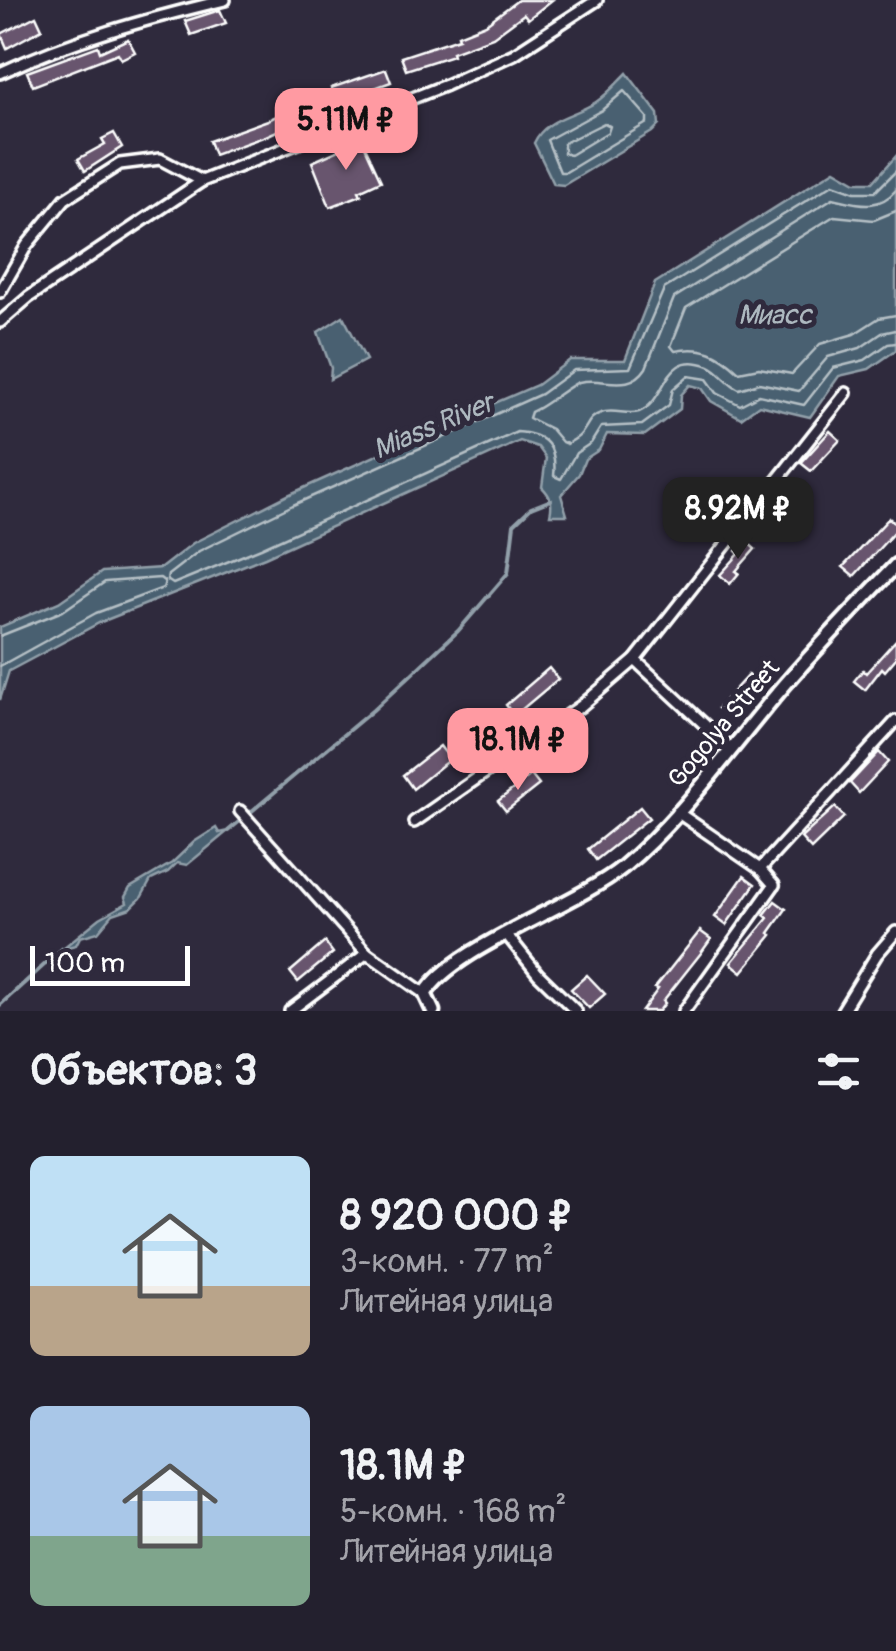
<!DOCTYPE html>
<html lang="ru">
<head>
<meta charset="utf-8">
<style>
  :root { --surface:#23202e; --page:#2b2836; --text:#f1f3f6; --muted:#a3a3aa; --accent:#ff9aa2 }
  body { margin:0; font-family:Pangolin,sans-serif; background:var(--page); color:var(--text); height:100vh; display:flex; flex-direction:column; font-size:38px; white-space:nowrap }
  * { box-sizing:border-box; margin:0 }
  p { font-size:32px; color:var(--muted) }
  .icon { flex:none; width:55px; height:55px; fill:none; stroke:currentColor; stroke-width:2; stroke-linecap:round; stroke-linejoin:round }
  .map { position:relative; height:1011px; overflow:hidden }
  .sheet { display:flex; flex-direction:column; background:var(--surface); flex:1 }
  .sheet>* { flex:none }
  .scale { position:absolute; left:30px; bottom:25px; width:160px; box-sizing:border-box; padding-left:10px; border:5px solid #fff; border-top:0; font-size:28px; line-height:35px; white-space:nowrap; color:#fff; -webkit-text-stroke:8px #2f2a3d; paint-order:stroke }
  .price { position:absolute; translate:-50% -85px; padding:0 22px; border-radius:20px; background:var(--accent); color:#111; font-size:32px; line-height:65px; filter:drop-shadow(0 2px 5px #0008) }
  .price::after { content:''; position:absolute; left:50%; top:60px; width:30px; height:22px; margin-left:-15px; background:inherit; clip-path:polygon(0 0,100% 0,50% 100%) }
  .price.current { background:#222; color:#fff }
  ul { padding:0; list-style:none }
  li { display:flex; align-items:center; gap:30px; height:250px; padding:0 30px }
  li span { display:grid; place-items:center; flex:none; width:280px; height:200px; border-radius:15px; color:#555 }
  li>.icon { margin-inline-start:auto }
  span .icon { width:120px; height:120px; fill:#fffc; stroke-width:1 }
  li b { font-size:42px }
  h2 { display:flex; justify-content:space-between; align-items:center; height:120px; padding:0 30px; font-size:42px }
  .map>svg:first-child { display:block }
</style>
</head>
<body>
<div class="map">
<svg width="896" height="1011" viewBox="0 0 896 1011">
  <rect width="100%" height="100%" fill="#2f2a3d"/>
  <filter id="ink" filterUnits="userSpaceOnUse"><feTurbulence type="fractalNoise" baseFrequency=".01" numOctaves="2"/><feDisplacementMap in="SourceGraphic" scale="20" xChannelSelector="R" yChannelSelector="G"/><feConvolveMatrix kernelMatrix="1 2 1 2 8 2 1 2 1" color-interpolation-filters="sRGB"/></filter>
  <g filter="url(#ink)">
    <g fill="#496171" stroke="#92a0aa" stroke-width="2.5">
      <path d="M 627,73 L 658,114 L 659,125 L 652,132 L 564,185 L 554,184 L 534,143 C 545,118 575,116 596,102 C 607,95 617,83 627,73 Z"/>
      <path d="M 896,156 L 896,350 L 869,369 L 839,376 L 810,417 L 759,405 L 741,418 L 711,401 L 702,388 L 690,385 L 681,395 L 680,409 L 645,435 L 607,434 L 599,450 L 585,459 L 579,474 L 561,495 L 567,515 L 550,515 C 553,503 551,496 542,487 L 546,458 L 538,447 L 520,441 L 265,557 L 101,622 L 9,671 L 0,700 L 0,627 L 59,602 L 102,572 L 161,568 L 193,543 L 288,495 L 460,418 L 459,416 L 469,414 L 537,385 L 570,360 L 625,360 L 655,283 L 835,170 L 856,182 L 873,182 Z"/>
      <path d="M 343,316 L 366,360 L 330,379 L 331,368 L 318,332 Z"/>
      <path d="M 216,828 L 219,833 L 228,831 L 187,865 L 177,863 L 168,872 L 151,880 L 141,898 L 131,908 L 113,914 L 98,932 L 80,937 L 76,945 L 63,948 L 100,918 L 127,903 L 125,897 L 130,888 L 172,863 L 194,842 Z"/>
    </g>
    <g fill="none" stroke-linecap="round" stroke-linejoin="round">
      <g stroke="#b6c0c6" stroke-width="2.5">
        <path d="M 624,91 L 647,117 L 647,123 L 566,172 L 560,172 L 547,140 L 602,110 Z"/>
        <path d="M 604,123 L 610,126 L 608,132 L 570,155 L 564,153 L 564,143 Z"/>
        <path d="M 896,171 L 875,192 L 855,192 L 833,184 L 664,289 L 630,368 L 574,370 L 541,394 L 293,505 L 199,551 L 168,575 L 167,580 L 173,584 L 261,548 L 517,432 C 547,434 557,447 554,476 L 561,479 L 576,453 L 591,443 L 601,427 L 642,425 L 669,405 L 673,389 L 688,376 L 707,379 L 717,393 L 740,405 L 759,395 L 804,405 L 833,368 L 865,360 L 888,344 L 896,343"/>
        <path d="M 896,190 C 877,212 857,203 833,198 L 674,298 L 646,368 C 629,394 603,376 579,382 C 568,386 546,406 531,412 L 529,418 L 551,429 L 562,442 L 567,444 C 572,440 577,439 580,435 C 588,427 588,417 601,413 C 613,408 627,416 639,412 C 669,400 662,348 709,366 C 719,370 727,383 739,389 L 759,383 L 799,391 L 828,357 L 860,348 L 882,333 L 896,330"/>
        <path d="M 896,211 L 874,220 L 834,216 L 686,308 L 671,346 L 675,351 C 703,345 720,354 739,372 L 759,368 L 792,374 L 820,344 L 854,334 L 879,318 L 896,315"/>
        <path d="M 0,636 L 63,611 L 105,582 L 160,578 L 165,582 L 163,588 L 96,613 L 0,666"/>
      </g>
      <g stroke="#92a0aa" stroke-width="4">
        <path d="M 228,831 L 373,710 L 458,631 L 508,573 L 514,524 L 531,508 L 551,500"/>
        <path d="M 0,1005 L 63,948"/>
      </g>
    </g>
    <g fill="#67556e" stroke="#fff" stroke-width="2.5">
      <path d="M 518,0 L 552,0 L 528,19 L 524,14 L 493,37 L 452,52 L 453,55 L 406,70 L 401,57 L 459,38 L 458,35 L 486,24 Z"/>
      <path d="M 220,10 L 226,23 L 191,35 L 185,21 Z"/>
      <path d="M 36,16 L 42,29 L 7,48 L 1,34 Z"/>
      <path d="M 128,39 L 135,52 L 121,59 L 118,53 L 33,86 L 27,72 L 98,46 L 100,52 Z"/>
      <path d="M 386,69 L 391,82 L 322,107 L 323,109 L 291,121 L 292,124 L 266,136 L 214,155 L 209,141 L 268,120 L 332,91 L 331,88 Z"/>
      <path d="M 114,133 L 122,147 L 85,171 L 78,159 L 105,144 L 102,139 Z"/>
      <path d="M 362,140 L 381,181 L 359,191 L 361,195 L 330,207 L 312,162 Z"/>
      <path d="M 830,431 L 840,440 L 811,471 L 801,463 Z"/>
      <path d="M 789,483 L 799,492 L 770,525 L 760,516 Z"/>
      <path d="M 889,518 L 896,524 L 896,530 L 854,576 L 843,567 Z"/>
      <path d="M 745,540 L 755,549 L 736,571 L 739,573 L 730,584 L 720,575 L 739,554 L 736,551 Z"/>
      <path d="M 896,640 L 896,658 L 885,671 L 882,668 L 865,690 L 854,681 L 863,670 L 866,673 Z"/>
      <path d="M 549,668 L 558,679 L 514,716 L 506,705 Z"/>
      <path d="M 748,675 L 758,684 L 729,716 L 718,708 Z"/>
      <path d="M 440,746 L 450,759 L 413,789 L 403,775 Z"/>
      <path d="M 879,752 L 888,762 L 859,793 L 850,783 Z"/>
      <path d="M 531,775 L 539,785 L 506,811 L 498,801 Z"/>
      <path d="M 640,807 L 649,818 L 596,860 L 588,849 Z"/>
      <path d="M 835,807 L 844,817 L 811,849 L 801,838 Z"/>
      <path d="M 744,876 L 755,884 L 726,925 L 715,917 Z"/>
      <path d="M 775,901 L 786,909 L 769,933 L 772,935 L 742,972 L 731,963 L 768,918 L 764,915 Z"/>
      <path d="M 700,931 L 711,939 L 701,953 L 663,1001 L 665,1003 L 659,1011 L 642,1011 L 658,989 L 655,988 Z"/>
      <path d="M 325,942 L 333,953 L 298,982 L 290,972 Z"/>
      <path d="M 587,975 L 605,994 L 589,1008 L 571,989 Z"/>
    </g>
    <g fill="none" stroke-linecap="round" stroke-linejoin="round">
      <g stroke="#fff" stroke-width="16">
        <g id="street">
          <path d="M 0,73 C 73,39 147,19 225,0"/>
          <path d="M 0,292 L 27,245 L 65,199 L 120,164 L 160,159 L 202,181 L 446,85 L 514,54 L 597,0"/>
          <path d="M 0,322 L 29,297 L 202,181"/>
          <path d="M 635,660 L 732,750"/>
          <path d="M 240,811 L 367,953 L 290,1011"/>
          <path d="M 677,812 L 760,869 L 774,885 L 684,1011"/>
          <path d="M 414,822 L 581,706 L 635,660 L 846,393"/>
          <path d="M 760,869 L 896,721"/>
          <path d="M 507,935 L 538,974 L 576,1011"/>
          <path d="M 367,953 L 425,994"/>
          <path d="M 842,1011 L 877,954 L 896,932"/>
        </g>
      </g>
      <g stroke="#fff" stroke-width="19">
        <path id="secondary" d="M 433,1011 L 425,994 C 452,948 575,906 623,867 C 680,820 729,750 776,695 C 814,650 855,608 896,565"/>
      </g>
      <use href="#street" stroke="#2f2a3d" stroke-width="9"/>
      <use href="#secondary" stroke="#2f2a3d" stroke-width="11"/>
    </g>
  </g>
  <g text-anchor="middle" stroke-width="10" stroke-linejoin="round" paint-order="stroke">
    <g font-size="25" fill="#fff" stroke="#2f2a3d">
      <text transform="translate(723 723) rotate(-50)" y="9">Gogolya Street</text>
    </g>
    <g font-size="28" font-style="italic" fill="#adb8bf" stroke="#2f2a3d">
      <text x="775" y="324">Миасс</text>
      <text transform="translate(433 425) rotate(-23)" y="10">Miass River</text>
    </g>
  </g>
</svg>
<div class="scale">100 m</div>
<b class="price" style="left:346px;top:173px">5.11M ₽</b>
<b class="price current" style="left:738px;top:562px">8.92M ₽</b>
<b class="price" style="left:518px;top:793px">18.1M ₽</b>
</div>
<section class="sheet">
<h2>Объектов: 3<svg class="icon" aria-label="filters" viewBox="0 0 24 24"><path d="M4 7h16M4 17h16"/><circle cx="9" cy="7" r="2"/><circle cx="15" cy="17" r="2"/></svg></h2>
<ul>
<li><span style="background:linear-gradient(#bfe0f5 65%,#b9a48a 0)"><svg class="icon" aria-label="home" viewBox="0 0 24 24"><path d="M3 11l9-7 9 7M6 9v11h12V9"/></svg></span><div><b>8 920 000 ₽</b><p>3-комн. · 77 m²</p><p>Литейная улица</p></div></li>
<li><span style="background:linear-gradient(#a9c7e8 65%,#7fa58c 0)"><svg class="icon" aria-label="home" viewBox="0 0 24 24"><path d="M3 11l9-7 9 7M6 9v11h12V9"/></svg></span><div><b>18.1M ₽</b><p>5-комн. · 168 m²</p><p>Литейная улица</p></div></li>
</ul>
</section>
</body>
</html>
